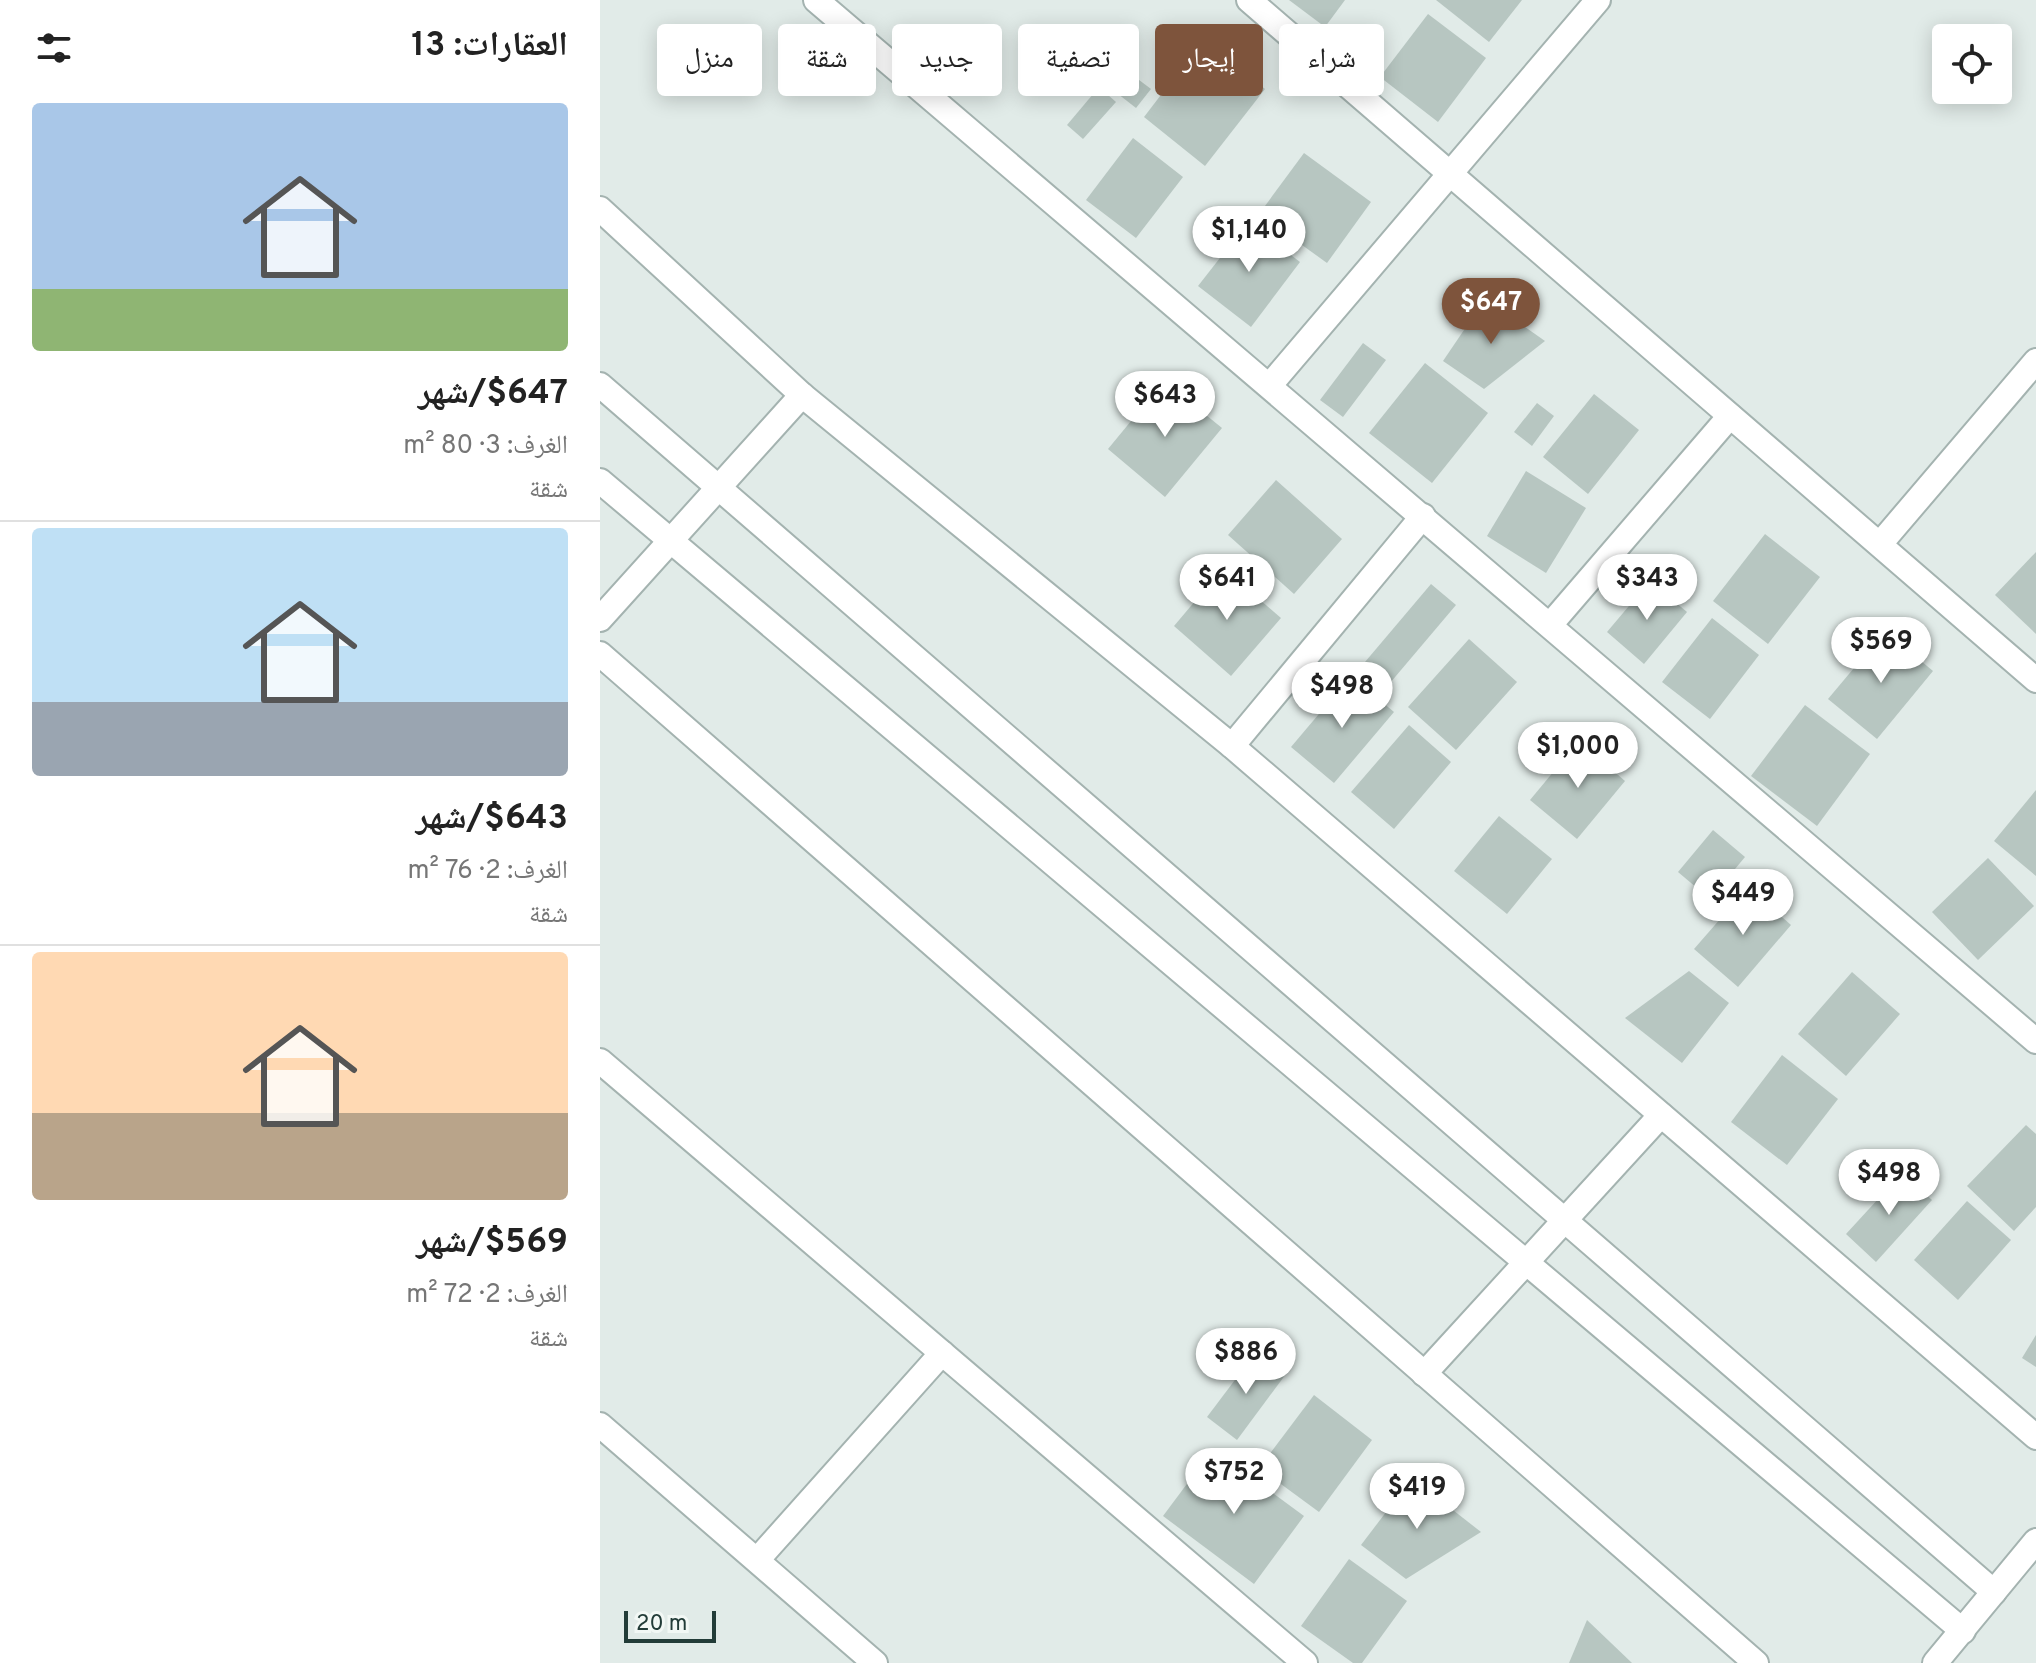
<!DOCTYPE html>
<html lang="ar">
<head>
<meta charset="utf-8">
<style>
  :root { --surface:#fff; --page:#f2f2f2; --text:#222; --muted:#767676; --line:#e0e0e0; --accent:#7e543c }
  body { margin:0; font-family:Overpass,"Noto Naskh Arabic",sans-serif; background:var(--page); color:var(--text); direction:rtl; height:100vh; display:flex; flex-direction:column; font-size:30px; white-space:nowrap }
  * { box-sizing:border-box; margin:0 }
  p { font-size:26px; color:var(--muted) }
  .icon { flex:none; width:44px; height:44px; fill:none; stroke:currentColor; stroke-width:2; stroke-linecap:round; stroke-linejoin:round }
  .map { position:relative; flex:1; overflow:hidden; direction:ltr }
  .details { display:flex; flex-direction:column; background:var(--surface); width:600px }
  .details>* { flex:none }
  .top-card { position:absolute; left:24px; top:24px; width:760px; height:72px; direction:rtl; display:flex; gap:16px }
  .buttons { position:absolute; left:1332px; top:24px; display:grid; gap:16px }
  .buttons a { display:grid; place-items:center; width:80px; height:80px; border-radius:8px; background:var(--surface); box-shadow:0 4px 20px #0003; font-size:40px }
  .scale { position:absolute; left:24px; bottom:20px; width:92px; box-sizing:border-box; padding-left:8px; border:4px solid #223c38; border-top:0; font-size:22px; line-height:28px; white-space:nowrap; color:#223c38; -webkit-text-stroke:6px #f2f8f5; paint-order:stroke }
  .price { position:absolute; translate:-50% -68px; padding:0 18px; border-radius:28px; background:#fff; color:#222; font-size:26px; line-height:52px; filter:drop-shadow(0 2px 4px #0008) }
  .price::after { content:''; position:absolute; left:50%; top:48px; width:24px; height:18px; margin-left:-12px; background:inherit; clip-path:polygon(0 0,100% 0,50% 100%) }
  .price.selected { background:var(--accent); color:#fff }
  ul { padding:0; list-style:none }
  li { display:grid; align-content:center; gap:16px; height:424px; padding:0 32px }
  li+li { border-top:2px solid var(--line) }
  li span { display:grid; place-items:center; height:248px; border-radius:8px; color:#555 }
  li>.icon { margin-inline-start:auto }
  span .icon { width:144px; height:144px; fill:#fffc; stroke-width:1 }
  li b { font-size:34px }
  h2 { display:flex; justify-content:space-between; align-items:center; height:96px; padding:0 32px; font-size:34px }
  .pill { padding:0 28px; border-radius:8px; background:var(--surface); box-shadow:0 4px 20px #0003; font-size:28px; line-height:72px }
  .pill.selected { background:var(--accent); color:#fff }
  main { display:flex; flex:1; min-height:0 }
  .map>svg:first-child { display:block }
</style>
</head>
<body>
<main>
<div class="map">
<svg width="1436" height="1663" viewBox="0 0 1436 1663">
  <rect width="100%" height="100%" fill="#e1ebe8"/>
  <g fill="#b7c6c1">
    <path d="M 689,0 L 745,0 L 725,27 Z"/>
    <path d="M 836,0 L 922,0 L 889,42 Z"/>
    <path d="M 828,14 L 886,58 L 838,122 L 780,77 Z"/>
    <path d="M 603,40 L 665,89 L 605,166 L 544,117 Z"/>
    <path d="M 518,64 L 551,89 L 536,108 L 504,83 Z"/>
    <path d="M 499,87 L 516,102 L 483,139 L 467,125 Z"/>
    <path d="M 533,138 L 583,177 L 536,238 L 486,200 Z"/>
    <path d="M 704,153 L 771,202 L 727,263 L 659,214 Z"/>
    <path d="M 648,222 L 700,262 L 651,327 L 598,286 Z"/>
    <path d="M 885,299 L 945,341 L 884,389 L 843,361 Z"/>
    <path d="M 763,343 L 786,360 L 743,417 L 720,400 Z"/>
    <path d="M 825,363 L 888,413 L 832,483 L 769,433 Z"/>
    <path d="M 564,381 L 622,428 L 565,497 L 508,449 Z"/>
    <path d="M 994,394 L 1039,430 L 988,494 L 943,457 Z"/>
    <path d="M 937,403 L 954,416 L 932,446 L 914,432 Z"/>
    <path d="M 926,471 L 986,508 L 946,573 L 887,536 Z"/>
    <path d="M 676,480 L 742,539 L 694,594 L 628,535 Z"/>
    <path d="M 1165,534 L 1220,577 L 1168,644 L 1113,601 Z"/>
    <path d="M 1436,552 L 1436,634 L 1395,595 Z"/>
    <path d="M 623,568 L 681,618 L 631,676 L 574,626 Z"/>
    <path d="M 1050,581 L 1087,612 L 1044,664 L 1007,632 Z"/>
    <path d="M 831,584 L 856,605 L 790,683 L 765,662 Z"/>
    <path d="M 1112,618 L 1159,655 L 1110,719 L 1062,682 Z"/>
    <path d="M 1285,631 L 1333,671 L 1277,739 L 1228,699 Z"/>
    <path d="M 869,639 L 917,682 L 856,750 L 808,707 Z"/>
    <path d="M 751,676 L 794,712 L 734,783 L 691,747 Z"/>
    <path d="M 1205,705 L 1270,754 L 1217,826 L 1151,776 Z"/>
    <path d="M 809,725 L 851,762 L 794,829 L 751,792 Z"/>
    <path d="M 979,741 L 1025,781 L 977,839 L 930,800 Z"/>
    <path d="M 1436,790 L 1436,876 L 1394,841 Z"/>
    <path d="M 899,816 L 952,859 L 907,914 L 854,871 Z"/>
    <path d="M 1113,830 L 1145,857 L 1110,899 L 1078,872 Z"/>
    <path d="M 1388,858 L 1434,906 L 1378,960 L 1332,912 Z"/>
    <path d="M 1148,887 L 1191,925 L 1138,987 L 1094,949 Z"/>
    <path d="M 1089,971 L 1129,1003 L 1082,1063 L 1025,1018 Z"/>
    <path d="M 1252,972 L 1300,1014 L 1246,1076 L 1198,1034 Z"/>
    <path d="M 1182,1055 L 1238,1099 L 1187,1165 L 1131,1122 Z"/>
    <path d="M 1426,1125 L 1436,1134 L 1436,1207 L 1414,1231 L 1367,1186 Z"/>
    <path d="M 1302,1173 L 1332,1200 L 1276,1262 L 1246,1234 Z"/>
    <path d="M 1367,1201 L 1411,1240 L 1358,1300 L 1314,1260 Z"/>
    <path d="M 1436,1335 L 1436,1367 L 1422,1358 Z"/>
    <path d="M 656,1352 L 686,1374 L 637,1440 L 607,1417 Z"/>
    <path d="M 714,1395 L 772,1440 L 719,1512 L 659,1468 Z"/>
    <path d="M 613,1449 L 704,1516 L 654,1584 L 563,1516 Z"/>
    <path d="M 812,1478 L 881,1532 L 806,1579 L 761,1545 Z"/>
    <path d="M 749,1559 L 807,1601 L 762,1663 L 753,1663 L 701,1626 Z"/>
    <path d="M 987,1620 L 1032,1663 L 969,1663 Z"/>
  </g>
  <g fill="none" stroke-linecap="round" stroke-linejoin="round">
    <g stroke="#a4b3b0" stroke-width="28">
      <g id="minor">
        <path d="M 216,0 L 1436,1041"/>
        <path d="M 649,0 L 1436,680"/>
        <path d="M 0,209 L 202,395 L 632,746 L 1436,1437"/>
        <path d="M 0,385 L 1394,1592"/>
        <path d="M 670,385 L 998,0"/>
        <path d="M 0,481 L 1363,1631"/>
        <path d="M 1280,544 L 1436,361"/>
        <path d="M 0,619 L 202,395"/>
        <path d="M 950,625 L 1130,416"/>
        <path d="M 0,654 L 1156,1663"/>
        <path d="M 632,746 L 823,516"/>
        <path d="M 0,1061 L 705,1663"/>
        <path d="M 824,1374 L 1061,1115"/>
        <path d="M 0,1425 L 275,1663"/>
        <path d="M 158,1559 L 342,1353"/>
        <path d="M 1335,1663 L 1436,1541"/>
      </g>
    </g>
    <use href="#minor" stroke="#fff" stroke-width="24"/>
  </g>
</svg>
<div class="buttons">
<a><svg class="icon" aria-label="locate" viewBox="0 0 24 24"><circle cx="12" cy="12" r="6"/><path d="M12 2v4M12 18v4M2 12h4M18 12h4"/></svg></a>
</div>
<div class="scale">20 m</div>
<b class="price" style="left:649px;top:274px">$1,140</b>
<b class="price selected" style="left:891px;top:346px">$647</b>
<b class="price" style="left:565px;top:439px">$643</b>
<b class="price" style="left:627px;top:622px">$641</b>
<b class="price" style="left:1047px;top:622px">$343</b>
<b class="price" style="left:1281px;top:685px">$569</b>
<b class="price" style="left:742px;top:730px">$498</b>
<b class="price" style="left:978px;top:790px">$1,000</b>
<b class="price" style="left:1143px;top:937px">$449</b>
<b class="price" style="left:1289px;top:1217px">$498</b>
<b class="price" style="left:646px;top:1396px">$886</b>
<b class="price" style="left:634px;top:1516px">$752</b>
<b class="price" style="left:817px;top:1531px">$419</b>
<div class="top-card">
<a class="pill">شراء</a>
<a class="pill selected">إيجار</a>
<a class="pill">تصفية</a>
<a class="pill">جديد</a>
<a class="pill">شقة</a>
<a class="pill">منزل</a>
</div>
</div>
<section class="details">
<h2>العقارات: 13<svg class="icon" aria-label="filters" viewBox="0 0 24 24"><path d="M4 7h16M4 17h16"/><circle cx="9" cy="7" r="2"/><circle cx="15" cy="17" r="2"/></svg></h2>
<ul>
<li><span style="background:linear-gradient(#a9c7e8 75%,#8fb573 0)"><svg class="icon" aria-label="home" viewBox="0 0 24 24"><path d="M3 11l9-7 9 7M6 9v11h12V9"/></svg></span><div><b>$647/شهر</b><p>الغرف: 3 · 80 m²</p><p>شقة</p></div></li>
<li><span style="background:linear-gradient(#bfe0f5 70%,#9aa5b1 0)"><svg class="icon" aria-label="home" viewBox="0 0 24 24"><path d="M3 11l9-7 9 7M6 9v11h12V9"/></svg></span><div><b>$643/شهر</b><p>الغرف: 2 · 76 m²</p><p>شقة</p></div></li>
<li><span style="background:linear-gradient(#ffd9b3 65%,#b9a48a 0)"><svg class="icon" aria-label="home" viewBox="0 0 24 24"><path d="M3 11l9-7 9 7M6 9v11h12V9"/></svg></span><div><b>$569/شهر</b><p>الغرف: 2 · 72 m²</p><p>شقة</p></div></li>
</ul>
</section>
</main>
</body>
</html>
